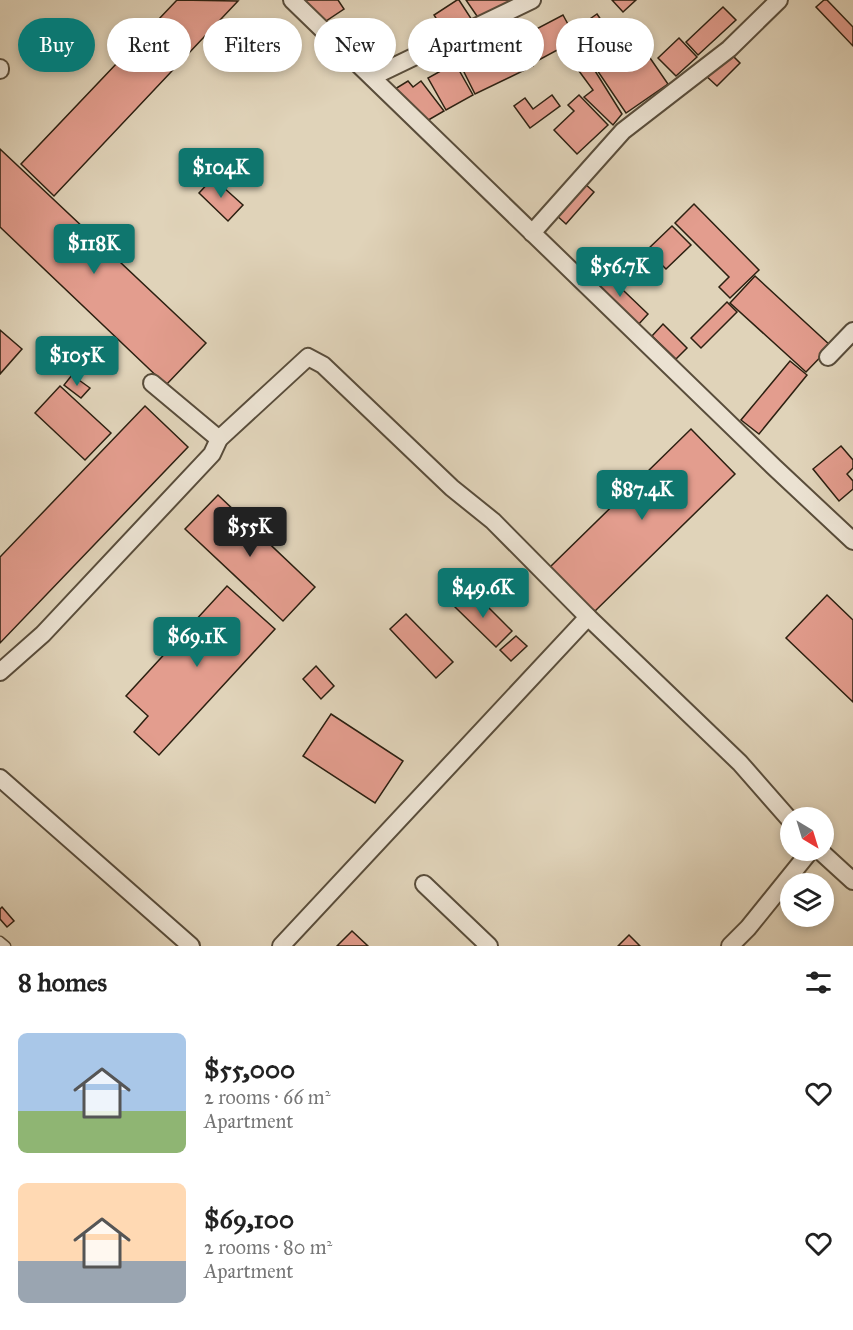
<!DOCTYPE html>
<html lang="en">
<head>
<meta charset="utf-8">
<style>
  :root { --surface:#fff; --page:#f6f6f6; --text:#222; --muted:#767676; --accent:#0f766e }
  body { margin:0; font-family:"IM FELL Great Primer",serif; background:var(--page); color:var(--text); height:100vh; display:flex; flex-direction:column; font-size:22px; white-space:nowrap }
  * { box-sizing:border-box; margin:0 }
  p { font-size:20px; color:var(--muted) }
  .icon { flex:none; width:33px; height:33px; fill:none; stroke:currentColor; stroke-width:2; stroke-linecap:round; stroke-linejoin:round }
  .map { position:relative; height:946px; overflow:hidden }
  .details { display:flex; flex-direction:column; background:var(--surface); flex:1 }
  .details>* { flex:none }
  .top-card { position:absolute; left:18px; top:18px; width:818px; height:54px; display:flex; gap:12px }
  .needle { width:39px; rotate:142deg }
  .controls { position:absolute; left:780px; top:807px; display:grid; gap:12px }
  .controls a { display:grid; place-items:center; width:54px; height:54px; border-radius:50%; background:var(--surface); box-shadow:0 3px 9px #0003; font-size:30px }
  .price { position:absolute; translate:-50% -51px; padding:0 14px; border-radius:6px; background:var(--accent); color:#fff; font-size:20px; line-height:39px; filter:drop-shadow(0 2px 3px #0008) }
  .price::after { content:''; position:absolute; left:50%; top:36px; width:18px; height:14px; margin-left:-9px; background:inherit; clip-path:polygon(0 0,100% 0,50% 100%) }
  .price.active { background:#222; color:#fff }
  ul { padding:0; list-style:none }
  li { display:flex; align-items:center; gap:18px; height:150px; padding:0 18px }
  li span { display:grid; place-items:center; flex:none; width:168px; height:120px; border-radius:9px; color:#555 }
  li>.icon { margin-inline-start:auto }
  span .icon { width:72px; height:72px; fill:#fffc; stroke-width:1 }
  li b { font-size:26px }
  h2 { display:flex; justify-content:space-between; align-items:center; height:72px; padding:0 18px; font-size:26px }
  .pill { padding:0 21px; border-radius:27px; background:var(--surface); box-shadow:0 3px 9px #0003; font-size:21px; line-height:54px }
  .pill.active { background:var(--accent); color:#fff }
  .map>svg:first-child { display:block }
</style>
</head>
<body>
<div class="map">
<svg width="853" height="946" viewBox="0 0 853 946">
  <rect width="100%" height="100%" fill="#e0d3b9"/>
  <filter id="stains"><feTurbulence type="fractalNoise" baseFrequency=".00333" numOctaves="4"/><feColorMatrix values="0 0 0 0 .2 0 0 0 0 .09 0 0 0 0 .02 0 0 0 .5 -.17"/></filter>
  <radialGradient id="worn" r=".72"><stop offset=".6" stop-color="#630" stop-opacity="0"/><stop offset="1" stop-color="#630" stop-opacity=".3"/></radialGradient>
  <g fill="#e39d8e" stroke="#2c2011" stroke-width="1.5">
    <path d="M 177,0 L 238,1 L 54,196 L 21,164 Z"/>
    <path d="M 304,0 L 338,0 L 344,9 L 320,25 Z"/>
    <path d="M 457,0 L 459,0 L 472,20 L 447,36 L 434,15 Z"/>
    <path d="M 466,0 L 522,0 L 479,19 Z"/>
    <path d="M 612,0 L 636,0 L 623,12 Z"/>
    <path d="M 824,0 L 827,0 L 853,27 L 853,46 L 816,7 Z"/>
    <path d="M 723,7 L 736,20 L 698,55 L 686,42 Z"/>
    <path d="M 597,14 L 608,30 L 585,47 L 574,30 Z"/>
    <path d="M 563,15 L 582,50 L 564,59 L 559,49 L 537,61 L 523,36 Z"/>
    <path d="M 505,32 L 515,52 L 524,48 L 533,66 L 475,94 L 459,62 L 477,52 L 475,46 Z"/>
    <path d="M 679,38 L 697,57 L 676,76 L 658,58 Z"/>
    <path d="M 639,42 L 668,84 L 626,113 L 597,70 Z"/>
    <path d="M 728,51 L 740,63 L 717,86 L 705,75 Z"/>
    <path d="M 587,58 L 622,114 L 613,125 L 584,97 L 593,90 L 579,71 L 585,65 L 582,62 Z"/>
    <path d="M 455,63 L 473,95 L 446,110 L 428,78 Z"/>
    <path d="M 408,81 L 413,87 L 421,81 L 444,111 L 425,122 L 395,89 Z"/>
    <path d="M 552,95 L 560,106 L 530,128 L 514,106 L 525,98 L 533,109 Z"/>
    <path d="M 579,95 L 608,125 L 577,154 L 554,130 L 574,111 L 568,105 Z"/>
    <path d="M 0,149 L 206,343 L 166,385 L 0,227 Z"/>
    <path d="M 219,158 L 224,163 L 212,175 L 207,170 Z"/>
    <path d="M 213,178 L 243,205 L 228,221 L 199,193 Z"/>
    <path d="M 584,183 L 594,192 L 566,224 L 555,214 Z"/>
    <path d="M 694,204 L 759,270 L 730,298 L 719,287 L 729,277 L 675,223 Z"/>
    <path d="M 672,226 L 691,245 L 666,269 L 647,250 Z"/>
    <path d="M 602,270 L 648,314 L 638,325 L 593,281 Z"/>
    <path d="M 755,276 L 831,346 L 806,372 L 730,303 Z"/>
    <path d="M 727,302 L 737,312 L 701,348 L 691,338 Z"/>
    <path d="M 663,324 L 687,348 L 676,359 L 652,336 Z"/>
    <path d="M 0,330 L 22,349 L 0,374 Z"/>
    <path d="M 790,361 L 807,375 L 759,434 L 741,420 Z"/>
    <path d="M 72,375 L 90,388 L 81,398 L 64,385 Z"/>
    <path d="M 60,386 L 111,433 L 85,460 L 35,413 Z"/>
    <path d="M 145,406 L 188,447 L 0,643 L 0,557 Z"/>
    <path d="M 691,429 L 735,474 L 593,613 L 549,568 Z"/>
    <path d="M 841,446 L 853,460 L 853,468 L 847,474 L 853,481 L 853,489 L 839,501 L 813,469 Z"/>
    <path d="M 218,495 L 315,587 L 283,621 L 185,529 Z"/>
    <path d="M 227,586 L 275,629 L 159,755 L 134,732 L 148,716 L 126,696 Z"/>
    <path d="M 471,590 L 512,631 L 496,647 L 455,607 Z"/>
    <path d="M 827,595 L 853,620 L 853,702 L 786,638 Z"/>
    <path d="M 406,614 L 453,662 L 436,678 L 390,629 Z"/>
    <path d="M 516,636 L 527,646 L 511,661 L 500,650 Z"/>
    <path d="M 316,666 L 334,686 L 321,699 L 303,679 Z"/>
    <path d="M 331,714 L 403,761 L 375,803 L 303,756 Z"/>
    <path d="M 790,903 L 790,913 L 789,914 L 784,909 Z"/>
    <path d="M 2,907 L 14,921 L 7,927 L 0,919 L 0,909 Z"/>
    <path d="M 352,931 L 368,946 L 337,946 Z"/>
    <path d="M 629,935 L 640,946 L 618,946 Z"/>
  </g>
  <g fill="none" stroke-linecap="round" stroke-linejoin="round">
    <g stroke="#594d3b" stroke-width="11">
      <path id="service" d="M 0,941 L 6,946"/>
    </g>
    <g stroke="#594d3b" stroke-width="20">
      <g id="minor">
        <path d="M 292,0 L 774,467 L 853,541"/>
        <path d="M 0,68 L 0,70"/>
        <path d="M 372,77 L 532,0"/>
        <path d="M 532,233 L 623,131 L 729,49 L 779,0"/>
        <path d="M 828,357 L 853,331"/>
        <path d="M 152,383 L 219,439"/>
        <path d="M 0,672 L 43,634 L 212,454 L 219,439 L 308,357 L 323,365 L 452,488 L 493,521 L 588,617 L 740,763 L 790,820"/>
        <path d="M 0,778 L 191,946"/>
        <path d="M 819,850 L 853,881"/>
        <path d="M 424,884 L 489,946"/>
        <path d="M 281,946 L 588,617"/>
        <path d="M 730,946 L 748,928 L 811,850"/>
      </g>
    </g>
    <use href="#service" stroke="#ebe2d2" stroke-width="8"/>
    <use href="#minor" stroke="#ebe2d2" stroke-width="16"/>
  </g>
  <rect width="100%" height="100%" filter="url(#stains)"/>
  <rect width="100%" height="100%" fill="url(#worn)"/>
</svg>
<div class="controls">
<a><svg class="needle" viewBox="-14 -14 28 28"><path d="M0-13l5 13h-10z" fill="#e53935"/><path d="M0 13l5-13h-10z" fill="#767676"/></svg></a>
<a><svg class="icon" aria-label="layers" viewBox="0 0 24 24"><path d="M12 4l9 5-9 5-9-5zM3 14l9 5 9-5"/></svg></a>
</div>
<b class="price" style="left:221px;top:199px">$104K</b>
<b class="price" style="left:94px;top:275px">$118K</b>
<b class="price" style="left:620px;top:298px">$56.7K</b>
<b class="price" style="left:77px;top:387px">$105K</b>
<b class="price" style="left:642px;top:521px">$87.4K</b>
<b class="price active" style="left:250px;top:558px">$55K</b>
<b class="price" style="left:483px;top:619px">$49.6K</b>
<b class="price" style="left:197px;top:668px">$69.1K</b>
<div class="top-card">
<a class="pill active">Buy</a>
<a class="pill">Rent</a>
<a class="pill">Filters</a>
<a class="pill">New</a>
<a class="pill">Apartment</a>
<a class="pill">House</a>
</div>
</div>
<section class="details">
<h2>8 homes<svg class="icon" aria-label="filters" viewBox="0 0 24 24"><path d="M4 7h16M4 17h16"/><circle cx="9" cy="7" r="2"/><circle cx="15" cy="17" r="2"/></svg></h2>
<ul>
<li><span style="background:linear-gradient(#a9c7e8 65%,#8fb573 0)"><svg class="icon" aria-label="home" viewBox="0 0 24 24"><path d="M3 11l9-7 9 7M6 9v11h12V9"/></svg></span><div><b>$55,000</b><p>2 rooms · 66 m²</p><p>Apartment</p></div><svg class="icon" aria-label="heart" viewBox="0 0 24 24"><path d="M12 20l-8-8c-3-5 5-10 8-4 3-6 11-1 8 4z"/></svg></li>
<li><span style="background:linear-gradient(#ffd9b3 65%,#9aa5b1 0)"><svg class="icon" aria-label="home" viewBox="0 0 24 24"><path d="M3 11l9-7 9 7M6 9v11h12V9"/></svg></span><div><b>$69,100</b><p>2 rooms · 80 m²</p><p>Apartment</p></div><svg class="icon" aria-label="heart" viewBox="0 0 24 24"><path d="M12 20l-8-8c-3-5 5-10 8-4 3-6 11-1 8 4z"/></svg></li>
</ul>
</section>
</body>
</html>
